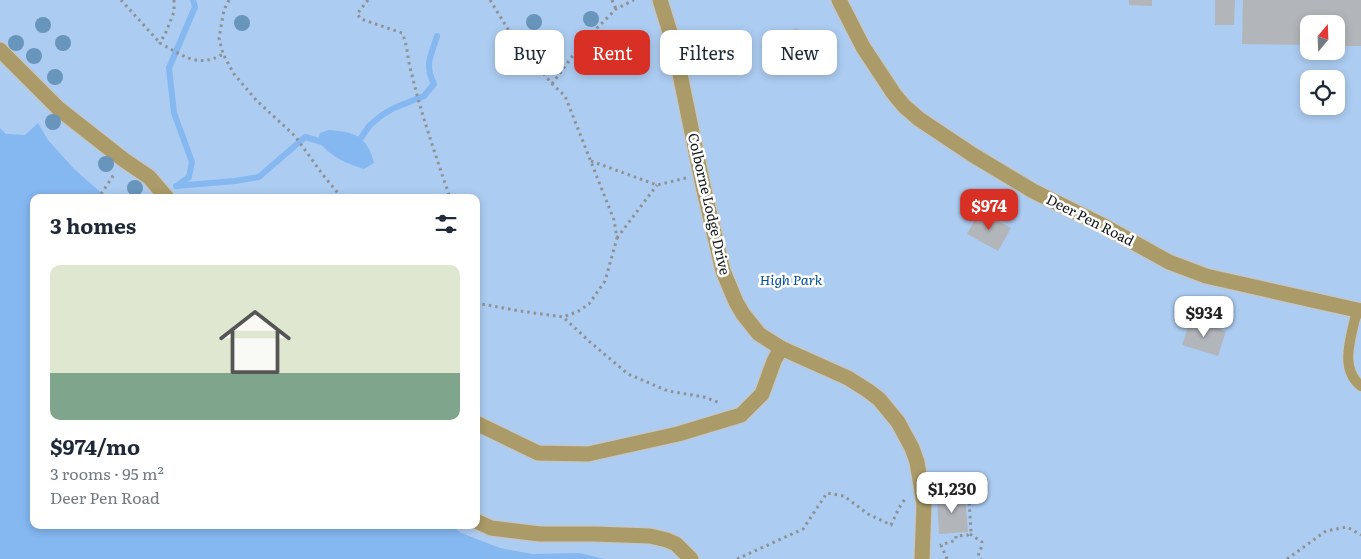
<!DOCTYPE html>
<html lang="en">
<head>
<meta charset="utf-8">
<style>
  :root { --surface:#fff; --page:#f2f2f3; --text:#1f2937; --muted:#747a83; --line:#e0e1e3; --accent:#d93025 }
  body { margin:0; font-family:Literata,serif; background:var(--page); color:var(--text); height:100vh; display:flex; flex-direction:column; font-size:19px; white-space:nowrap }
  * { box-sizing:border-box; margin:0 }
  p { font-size:16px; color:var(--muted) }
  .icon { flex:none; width:28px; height:28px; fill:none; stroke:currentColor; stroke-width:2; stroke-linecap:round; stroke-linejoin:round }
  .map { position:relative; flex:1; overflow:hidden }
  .sheet { position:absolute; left:30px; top:194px; width:450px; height:335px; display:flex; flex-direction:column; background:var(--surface); border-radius:10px; box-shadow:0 2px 8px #0003 }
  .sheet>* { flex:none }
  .top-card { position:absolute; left:495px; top:30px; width:475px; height:45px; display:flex; gap:10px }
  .needle { width:32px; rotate:19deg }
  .buttons { position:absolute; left:1300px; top:15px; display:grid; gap:10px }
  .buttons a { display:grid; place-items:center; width:45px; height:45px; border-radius:10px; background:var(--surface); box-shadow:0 2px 8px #0003; font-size:25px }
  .price { position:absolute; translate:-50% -42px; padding:0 11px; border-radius:10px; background:#fff; color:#222; font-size:16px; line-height:32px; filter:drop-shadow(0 1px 2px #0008) }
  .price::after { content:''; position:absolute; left:50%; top:30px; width:15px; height:11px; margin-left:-8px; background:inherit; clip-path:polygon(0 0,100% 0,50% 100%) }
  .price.on { background:var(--accent); color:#fff }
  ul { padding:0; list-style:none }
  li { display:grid; align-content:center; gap:10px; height:265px; padding:0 20px }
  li+li { border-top:1px solid var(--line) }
  li span { display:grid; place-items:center; height:155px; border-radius:10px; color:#555 }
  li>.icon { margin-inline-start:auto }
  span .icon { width:90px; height:90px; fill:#fffc; stroke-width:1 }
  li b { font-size:21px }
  h2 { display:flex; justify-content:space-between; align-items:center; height:60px; padding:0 20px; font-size:21px }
  .pill { padding:0 18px; border-radius:10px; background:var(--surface); box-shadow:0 2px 8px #0003; font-size:18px; line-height:45px }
  .pill.on { background:var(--accent); color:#fff }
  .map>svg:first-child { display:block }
</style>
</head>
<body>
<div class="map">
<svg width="1361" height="559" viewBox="0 0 1361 559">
  <rect width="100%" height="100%" fill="#e4e9ee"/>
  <path fill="#acccf1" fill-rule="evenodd" d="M 0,0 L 1361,0 L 1361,559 L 0,559 ZM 1309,24 L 1336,24 L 1336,51 L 1309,51 ZM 1309,79 L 1336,79 L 1336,106 L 1309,106 ZM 34,198 L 476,198 L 476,525 L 34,525 Z"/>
  <g fill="#85b7f0">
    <path d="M 38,123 L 48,140 L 74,169 L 106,197 L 34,198 L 34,525 L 451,525 L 461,533 L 500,548 L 532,554 L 580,553 L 604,559 L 0,559 L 0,128 L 6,134 L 25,135 Z"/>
    <path d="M 329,130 C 355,132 367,136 374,163 L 364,169 C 345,163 331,157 318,141 L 320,133 Z"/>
  </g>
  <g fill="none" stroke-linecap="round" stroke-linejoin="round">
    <g stroke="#85b7f0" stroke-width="6">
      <path d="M 354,143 L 361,138 L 369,126 L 382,115 L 394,108 L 424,96 L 434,84 C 424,64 431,56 437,36"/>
      <path d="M 176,186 L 235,181 L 259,177 L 305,137 L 326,143"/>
      <path d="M 177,186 L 189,177 L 192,162 L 174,113 L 169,68 L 195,7 L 193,0"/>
    </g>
  </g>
  <g fill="#b2b6bb">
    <path d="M 1129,0 L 1152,0 L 1152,6 L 1129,5 Z"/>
    <path d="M 1215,0 L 1235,0 L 1234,25 L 1215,25 Z"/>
    <path d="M 1243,0 L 1361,0 L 1361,46 L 1336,46 L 1336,24 L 1309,24 L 1309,45 L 1242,44 Z"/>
    <path d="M 797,28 L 805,48 L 788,55 L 780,36 Z"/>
    <path d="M 980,211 L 1011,228 L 998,251 L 967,234 Z"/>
    <path d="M 1190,320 L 1226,331 L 1218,356 L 1182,345 Z"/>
    <path d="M 965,494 L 968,532 L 939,534 L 937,496 Z"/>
  </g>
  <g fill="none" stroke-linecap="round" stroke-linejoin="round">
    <g stroke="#c3c7cb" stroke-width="12">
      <path id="lane" d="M 1357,310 C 1352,335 1338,368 1361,386"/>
    </g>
    <g stroke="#c3c7cb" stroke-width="18">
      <g id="street">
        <path d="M 660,0 L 674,45 L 703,186 L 723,271 L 736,302 L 743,314 L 759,334 L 781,348 L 848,378 L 867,390 L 879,399 L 898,422 L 912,448 L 917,462 L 924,504 L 922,559"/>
        <path d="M 839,0 L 863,47 L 894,94 L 904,106 L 919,119 L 973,155 L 1033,191 L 1104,226 L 1169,262 L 1206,276 L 1361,311"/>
        <path d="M 0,50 L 59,109 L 124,160 L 149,177 L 167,198"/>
        <path d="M 476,423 L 538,453 L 588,454 L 678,434 L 741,415 L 762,394 L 774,361 L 781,348"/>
        <path d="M 476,521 L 491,528 L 540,534 L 595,534 L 650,536 L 667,540 L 676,544 L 691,559"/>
      </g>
    </g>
    <g stroke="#8e9296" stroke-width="3" stroke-dasharray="2.5 4" stroke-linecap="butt">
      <path d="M 121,0 L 160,43"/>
      <path d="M 174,0 L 174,12 L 166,32 L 160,43 C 182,55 198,69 223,54"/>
      <path d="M 229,0 L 224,10 L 219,38 L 223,54 L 234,74 L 256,100 L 295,136 L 323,175 L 342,198"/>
      <path d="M 368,0 L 357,14 L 361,19 L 402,33 C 408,45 407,58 411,71 C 421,114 436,156 450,198"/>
      <path d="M 490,0 L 511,34 L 522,47 L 552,84 L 565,96 L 614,220 L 617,238 L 605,281 L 589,304 L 577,312 L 563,317"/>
      <path d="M 612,0 L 616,9"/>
      <path d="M 552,84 L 582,43 L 616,9 L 634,0"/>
      <path d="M 591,161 L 657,185 L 686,178"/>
      <path d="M 101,194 L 115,173"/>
      <path d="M 617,238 L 657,185"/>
      <path d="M 476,303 L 520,311 L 563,317 L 590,342 L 628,374 L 668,391 L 704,397 L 720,403"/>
      <path d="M 970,534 L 982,542 L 981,548 L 978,556 L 981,559"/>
      <path d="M 737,559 L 803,529 L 827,493 L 844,496 L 868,514 L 891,525 L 899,508 L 905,499"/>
      <path d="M 947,559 L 941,545 L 956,540 L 956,536 L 968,535 L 971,532 L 969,499 L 976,497"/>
      <path d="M 1287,559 L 1326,531 L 1347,527 L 1361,535"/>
    </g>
    <use href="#lane" stroke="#aa9b68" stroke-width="10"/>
    <use href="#street" stroke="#aa9b68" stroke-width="15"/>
  </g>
  <g fill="#6895bc">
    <circle cx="591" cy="19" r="8"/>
    <circle cx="534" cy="22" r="8"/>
    <circle cx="242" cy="23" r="8"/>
    <circle cx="43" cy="25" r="8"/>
    <circle cx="16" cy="43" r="8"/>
    <circle cx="63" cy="43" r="8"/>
    <circle cx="34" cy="56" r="8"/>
    <circle cx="594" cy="61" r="8"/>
    <circle cx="55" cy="77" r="8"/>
    <circle cx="53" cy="122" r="8"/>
    <circle cx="106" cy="164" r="8"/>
    <circle cx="135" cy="188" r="8"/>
  </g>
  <g text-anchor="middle" stroke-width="5" stroke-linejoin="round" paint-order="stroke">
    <g font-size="14" fill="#131516" stroke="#fff">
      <text transform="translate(709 204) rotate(77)" y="5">Colborne Lodge Drive</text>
      <text transform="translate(1090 220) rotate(27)" y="5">Deer Pen Road</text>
    </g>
    <g font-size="14" font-style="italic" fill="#025194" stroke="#fff">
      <text x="791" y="285">High Park</text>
    </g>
  </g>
</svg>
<div class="buttons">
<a><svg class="needle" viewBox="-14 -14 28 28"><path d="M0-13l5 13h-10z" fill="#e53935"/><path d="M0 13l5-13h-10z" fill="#747a83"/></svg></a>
<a><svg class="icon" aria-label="locate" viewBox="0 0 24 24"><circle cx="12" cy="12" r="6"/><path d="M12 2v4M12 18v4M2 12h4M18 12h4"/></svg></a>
</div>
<b class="price on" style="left:989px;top:231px">$974</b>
<b class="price" style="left:1204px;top:338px">$934</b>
<b class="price" style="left:952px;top:514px">$1,230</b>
<div class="top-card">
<a class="pill">Buy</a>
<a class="pill on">Rent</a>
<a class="pill">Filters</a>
<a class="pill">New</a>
</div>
<section class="sheet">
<h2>3 homes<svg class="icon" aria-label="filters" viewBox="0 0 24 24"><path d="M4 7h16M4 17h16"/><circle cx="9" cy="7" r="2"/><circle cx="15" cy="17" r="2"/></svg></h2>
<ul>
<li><span style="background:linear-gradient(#dfe7d0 70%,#7fa58c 0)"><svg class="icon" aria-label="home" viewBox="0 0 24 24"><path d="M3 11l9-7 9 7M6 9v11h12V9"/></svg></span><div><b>$974/mo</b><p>3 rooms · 95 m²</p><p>Deer Pen Road</p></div></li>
</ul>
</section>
</div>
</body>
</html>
